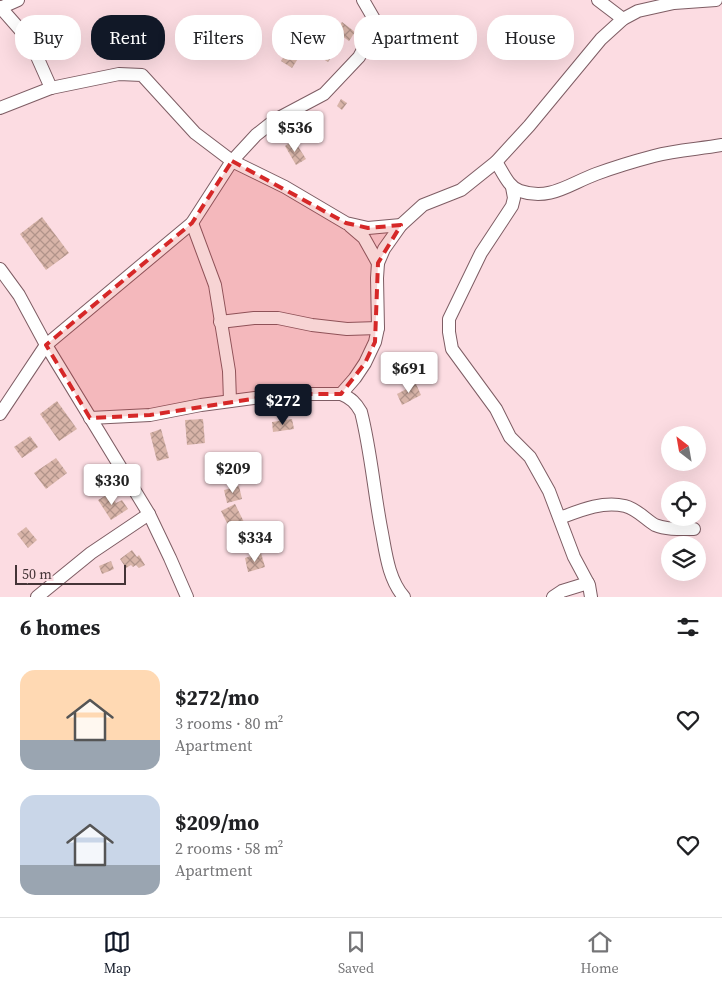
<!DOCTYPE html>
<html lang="en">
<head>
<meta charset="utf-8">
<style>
  :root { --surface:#fff; --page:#f6f6f6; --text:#202124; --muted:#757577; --line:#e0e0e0; --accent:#111827 }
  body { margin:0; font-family:"Source Serif 4",serif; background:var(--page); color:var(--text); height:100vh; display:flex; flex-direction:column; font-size:19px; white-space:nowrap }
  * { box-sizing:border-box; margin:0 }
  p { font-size:16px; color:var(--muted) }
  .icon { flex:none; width:28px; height:28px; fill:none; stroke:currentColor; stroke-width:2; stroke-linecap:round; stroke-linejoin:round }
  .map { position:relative; height:597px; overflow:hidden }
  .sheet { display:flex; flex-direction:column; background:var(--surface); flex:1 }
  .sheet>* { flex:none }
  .top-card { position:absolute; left:15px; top:15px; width:692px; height:45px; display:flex; gap:10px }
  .needle { width:32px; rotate:329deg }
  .buttons { position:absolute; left:661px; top:426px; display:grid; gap:10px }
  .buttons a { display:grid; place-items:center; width:45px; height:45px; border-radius:50%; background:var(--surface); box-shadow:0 5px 20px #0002; font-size:25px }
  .scale { position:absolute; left:15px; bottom:12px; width:111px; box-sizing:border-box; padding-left:5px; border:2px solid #443437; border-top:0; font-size:14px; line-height:18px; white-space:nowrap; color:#443437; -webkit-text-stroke:4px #fcdce2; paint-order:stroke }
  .price { position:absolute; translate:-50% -42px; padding:0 11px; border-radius:5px; background:#fff; color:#222; font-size:16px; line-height:32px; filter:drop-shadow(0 1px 2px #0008) }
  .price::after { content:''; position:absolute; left:50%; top:30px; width:15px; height:11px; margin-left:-8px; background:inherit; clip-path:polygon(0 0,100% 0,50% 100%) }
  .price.selected { background:var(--accent); color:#fff }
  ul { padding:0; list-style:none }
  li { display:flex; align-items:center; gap:15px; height:125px; padding:0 20px }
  li span { display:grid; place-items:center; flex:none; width:140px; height:100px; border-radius:15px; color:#555 }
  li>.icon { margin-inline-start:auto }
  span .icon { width:60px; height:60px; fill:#fffc; stroke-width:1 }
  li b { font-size:21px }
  h2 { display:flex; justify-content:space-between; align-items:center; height:60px; padding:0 20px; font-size:21px }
  .chip { padding:0 18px; border-radius:20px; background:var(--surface); box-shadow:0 5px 20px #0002; font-size:18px; line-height:45px }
  .chip.selected { background:var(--accent); color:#fff }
  .tabs { display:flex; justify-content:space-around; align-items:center; height:70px; border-top:1px solid var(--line); background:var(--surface); font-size:14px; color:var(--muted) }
  .tabs a { display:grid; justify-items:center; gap:2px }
  .tabs .selected { color:var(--accent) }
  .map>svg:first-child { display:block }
</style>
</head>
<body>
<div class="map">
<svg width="722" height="597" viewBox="0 0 722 597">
  <defs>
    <pattern id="building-cross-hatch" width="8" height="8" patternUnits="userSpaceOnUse" patternTransform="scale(1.25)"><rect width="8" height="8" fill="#d8b4a8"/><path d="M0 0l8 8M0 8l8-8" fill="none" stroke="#b1938a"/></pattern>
  </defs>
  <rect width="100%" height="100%" fill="#fcdce2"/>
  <g fill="url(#building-cross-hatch)">
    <path d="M 342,22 L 355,32 L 349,41 L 335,31 Z"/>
    <path d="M 292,44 L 303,51 L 292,68 L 281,61 Z"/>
    <path d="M 318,45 L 333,55 L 328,62 L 313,53 Z"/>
    <path d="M 341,99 L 347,103 L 342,110 L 337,106 Z"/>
    <path d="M 294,140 L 306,159 L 296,165 L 285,146 Z"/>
    <path d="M 42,217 L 69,253 L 46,270 L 20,234 Z"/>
    <path d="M 416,384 L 421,395 L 402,405 L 397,394 Z"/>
    <path d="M 57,401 L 77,429 L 59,441 L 40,414 Z"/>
    <path d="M 203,419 L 205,443 L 187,445 L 185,420 Z"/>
    <path d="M 292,419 L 294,429 L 273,432 L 272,422 Z"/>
    <path d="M 161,429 L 169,458 L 157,461 L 150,433 Z"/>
    <path d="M 30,436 L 38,447 L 22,458 L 14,447 Z"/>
    <path d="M 56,458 L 67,473 L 46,489 L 34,473 Z"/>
    <path d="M 239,486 L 242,499 L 227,503 L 224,490 Z"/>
    <path d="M 110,493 L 116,503 L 122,500 L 128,509 L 111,520 L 98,500 Z"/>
    <path d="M 235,504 L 244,522 L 236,526 L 234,522 L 228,525 L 221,511 Z"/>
    <path d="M 26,527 L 37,540 L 28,548 L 17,534 Z"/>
    <path d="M 132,550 L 137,557 L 139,555 L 145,565 L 139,568 L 136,565 L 133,567 L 131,565 L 126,568 L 120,559 Z"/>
    <path d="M 261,553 L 265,567 L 248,572 L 245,558 Z"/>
    <path d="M 111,561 L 114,569 L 102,574 L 99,566 Z"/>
  </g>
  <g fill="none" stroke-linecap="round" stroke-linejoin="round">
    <g stroke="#7e5d64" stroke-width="14">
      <g id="minor">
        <path d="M 598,0 L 623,19"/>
        <path d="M 0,7 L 23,33 L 35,52 L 51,88"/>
        <path d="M 0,8 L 18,0"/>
        <path d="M 0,108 L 51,88 L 119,74 L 142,75 L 195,133 L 232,161 L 285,187 L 346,223 L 368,228 L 401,225"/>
        <path d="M 496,162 C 503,172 508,187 520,191 C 550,201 569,184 596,174 C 615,167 635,161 654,156 C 676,150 700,149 722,145"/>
        <path d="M 512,187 L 514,198 L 512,206 L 481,253 L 449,319 L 449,332 L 452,349 L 496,409 L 510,437 L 530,457 L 549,491 L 574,557 L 589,585 L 591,597"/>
        <path d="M 192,223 L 215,285 L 229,371 L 230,401"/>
        <path d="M 350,226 L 364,238 L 378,263"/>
        <path d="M 0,269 L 19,295 L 46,345 L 149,514 L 170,558 L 187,597"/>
        <path d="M 220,322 L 254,318 L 278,318 L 312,325 L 347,329 L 378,328"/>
        <path d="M 341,394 C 351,398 356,403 361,412 C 371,451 374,493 382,533 C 386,555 389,580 404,597"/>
        <path d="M 0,414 L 46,345 L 192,223 L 232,161 L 256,135 L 275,120 L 324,94 L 359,57 L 373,31 L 374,19 L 363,0"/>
        <path d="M 90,418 L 150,415 L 201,405 L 284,394 L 341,394 L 355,378 L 365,363 L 375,342 L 378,328 L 377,278 L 378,263 L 384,249 L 401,225 L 423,205 L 461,190 L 496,162 L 529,126 L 601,39 L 623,19 L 638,11 L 674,3 L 716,0"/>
        <path d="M 560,518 C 581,510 602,501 625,506 C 637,509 645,519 655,525 C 667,530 682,529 694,529"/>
        <path d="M 37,597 L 91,553 L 149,514"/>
        <path d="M 553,597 L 562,591 L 588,583"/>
      </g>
    </g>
    <use href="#minor" stroke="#fff" stroke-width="12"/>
  </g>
  <path fill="#d62828" fill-opacity="0.2" stroke="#d62828" stroke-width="4" stroke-dasharray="10 6" stroke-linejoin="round" d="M 232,161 L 346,223 L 368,228 L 401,225 L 378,263 L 375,342 L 365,363 L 341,394 L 284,394 L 150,415 L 90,418 L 46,345 L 192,223 Z"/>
</svg>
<div class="buttons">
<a><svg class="needle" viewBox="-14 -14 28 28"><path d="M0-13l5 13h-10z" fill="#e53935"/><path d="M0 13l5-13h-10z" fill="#757577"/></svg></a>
<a><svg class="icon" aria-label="locate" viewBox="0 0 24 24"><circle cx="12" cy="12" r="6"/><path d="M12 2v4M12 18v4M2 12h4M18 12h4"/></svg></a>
<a><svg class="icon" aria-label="layers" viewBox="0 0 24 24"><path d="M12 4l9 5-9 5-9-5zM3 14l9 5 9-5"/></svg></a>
</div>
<div class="scale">50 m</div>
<b class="price" style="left:295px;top:153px">$536</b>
<b class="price" style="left:409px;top:394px">$691</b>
<b class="price selected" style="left:283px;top:426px">$272</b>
<b class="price" style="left:233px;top:494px">$209</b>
<b class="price" style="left:112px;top:506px">$330</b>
<b class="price" style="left:255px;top:563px">$334</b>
<div class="top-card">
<a class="chip">Buy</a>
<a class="chip selected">Rent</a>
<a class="chip">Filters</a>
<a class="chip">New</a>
<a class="chip">Apartment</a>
<a class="chip">House</a>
</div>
</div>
<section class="sheet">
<h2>6 homes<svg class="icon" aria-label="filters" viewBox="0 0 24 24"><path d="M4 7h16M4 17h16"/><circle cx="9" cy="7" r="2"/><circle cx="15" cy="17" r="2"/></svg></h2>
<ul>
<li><span style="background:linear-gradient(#ffd9b3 70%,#9aa5b1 0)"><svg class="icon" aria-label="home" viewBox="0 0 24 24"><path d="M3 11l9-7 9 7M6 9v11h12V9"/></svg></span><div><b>$272/mo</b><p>3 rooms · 80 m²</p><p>Apartment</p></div><svg class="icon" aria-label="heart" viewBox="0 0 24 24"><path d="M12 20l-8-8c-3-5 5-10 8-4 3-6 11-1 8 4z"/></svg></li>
<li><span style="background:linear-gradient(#c9d6e8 70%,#9aa5b1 0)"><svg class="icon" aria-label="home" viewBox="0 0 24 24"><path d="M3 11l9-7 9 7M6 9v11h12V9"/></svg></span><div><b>$209/mo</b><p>2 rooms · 58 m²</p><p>Apartment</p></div><svg class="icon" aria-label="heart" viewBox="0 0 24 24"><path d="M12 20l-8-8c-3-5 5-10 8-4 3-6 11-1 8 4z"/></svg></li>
</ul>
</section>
<nav class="tabs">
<a class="selected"><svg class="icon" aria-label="map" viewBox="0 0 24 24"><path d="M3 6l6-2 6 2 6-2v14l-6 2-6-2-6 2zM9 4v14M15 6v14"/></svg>Map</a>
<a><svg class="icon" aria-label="saved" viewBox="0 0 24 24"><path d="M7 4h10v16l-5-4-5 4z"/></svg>Saved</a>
<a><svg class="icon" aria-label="home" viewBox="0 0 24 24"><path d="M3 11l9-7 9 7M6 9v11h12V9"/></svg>Home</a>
</nav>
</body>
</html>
